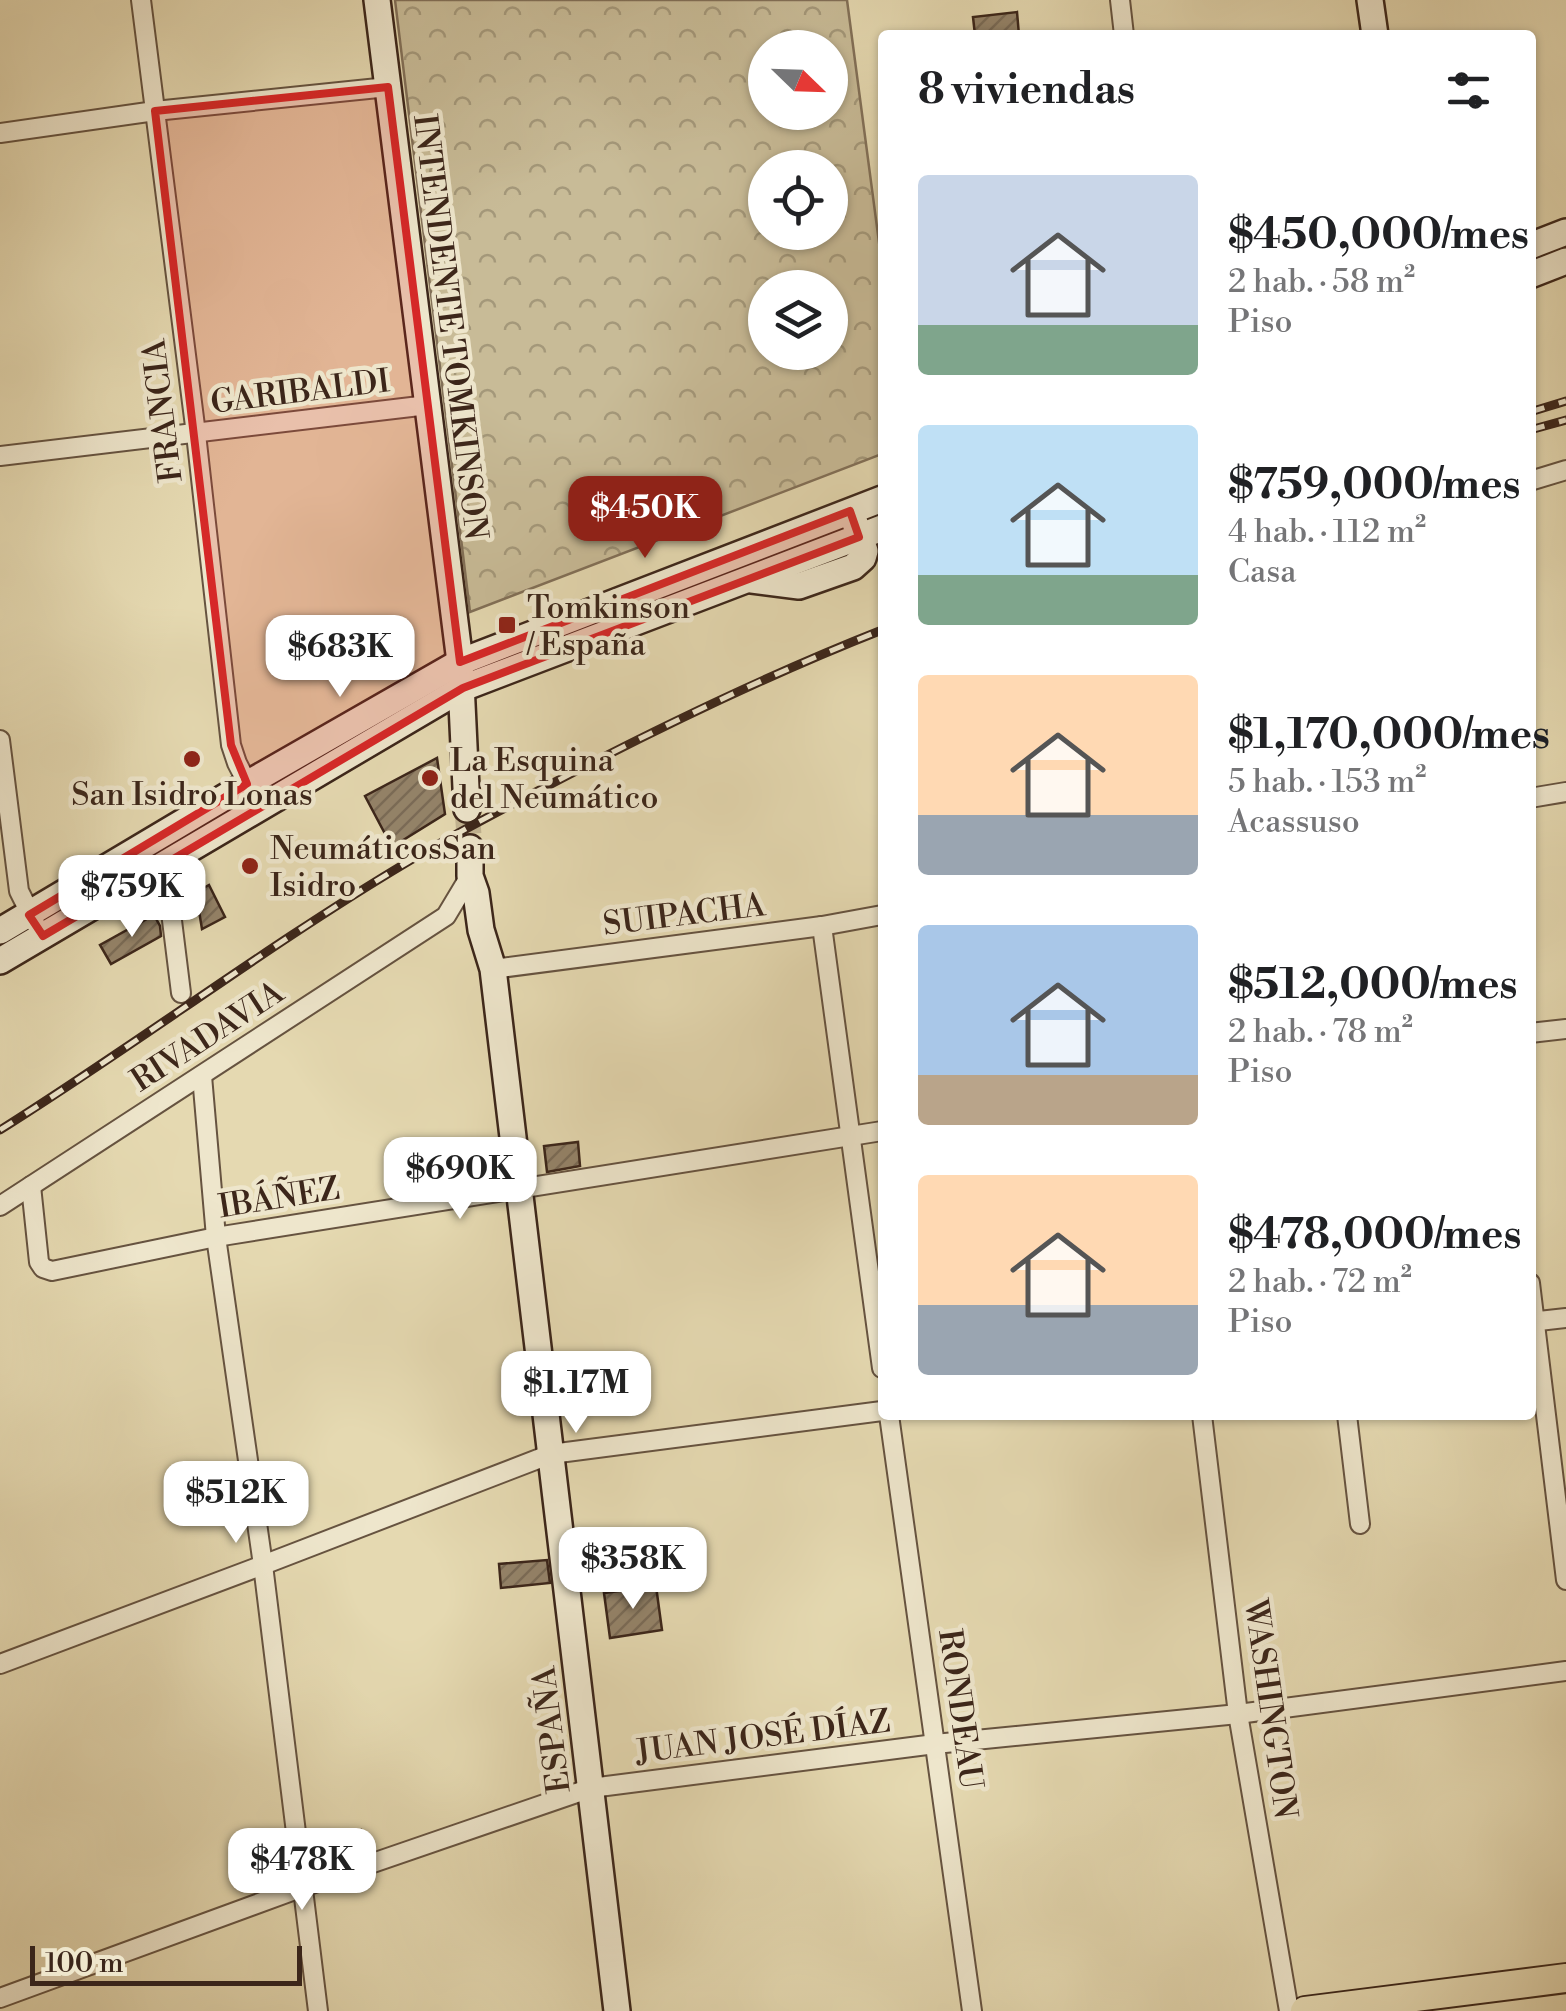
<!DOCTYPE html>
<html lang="es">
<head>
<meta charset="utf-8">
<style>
  :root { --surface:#fff; --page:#f6f6f6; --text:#202124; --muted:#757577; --accent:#8f2418 }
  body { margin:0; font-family:"Libre Bodoni",serif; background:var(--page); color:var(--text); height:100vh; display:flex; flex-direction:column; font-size:38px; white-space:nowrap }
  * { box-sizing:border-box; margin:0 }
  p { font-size:32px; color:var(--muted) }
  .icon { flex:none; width:55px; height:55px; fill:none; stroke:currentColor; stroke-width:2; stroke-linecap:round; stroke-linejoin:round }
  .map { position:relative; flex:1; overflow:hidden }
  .side { position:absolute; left:878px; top:30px; width:658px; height:1390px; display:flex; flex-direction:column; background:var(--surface); border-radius:10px; box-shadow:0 2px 8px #0004 }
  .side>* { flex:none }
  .needle { width:65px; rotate:113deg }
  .tools { position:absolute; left:748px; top:30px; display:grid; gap:20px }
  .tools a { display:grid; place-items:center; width:100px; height:100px; border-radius:50%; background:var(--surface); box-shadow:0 2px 8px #0004; font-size:50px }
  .scale { position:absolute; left:30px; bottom:25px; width:272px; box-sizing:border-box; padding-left:10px; border:5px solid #3c261a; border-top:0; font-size:28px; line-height:35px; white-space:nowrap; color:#3c261a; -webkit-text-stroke:8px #eee6cc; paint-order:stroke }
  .price { position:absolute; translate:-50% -85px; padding:0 22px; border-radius:20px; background:#fff; color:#222; font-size:32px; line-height:65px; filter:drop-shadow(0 2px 5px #0008) }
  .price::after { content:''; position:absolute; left:50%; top:60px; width:30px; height:22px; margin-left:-15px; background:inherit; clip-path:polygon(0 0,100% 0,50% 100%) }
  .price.active { background:var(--accent); color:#fff }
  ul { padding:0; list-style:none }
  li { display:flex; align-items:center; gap:30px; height:250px; padding:0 40px }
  li span { display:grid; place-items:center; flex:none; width:280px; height:200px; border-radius:10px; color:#555 }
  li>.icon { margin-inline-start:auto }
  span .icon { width:120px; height:120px; fill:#fffc; stroke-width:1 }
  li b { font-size:42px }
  h2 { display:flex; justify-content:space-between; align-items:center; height:120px; padding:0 40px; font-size:42px }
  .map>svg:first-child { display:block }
</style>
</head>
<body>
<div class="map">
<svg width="1566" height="2011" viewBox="0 0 1566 2011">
  <defs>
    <pattern id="forest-crowns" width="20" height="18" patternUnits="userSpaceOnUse" patternTransform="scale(2.5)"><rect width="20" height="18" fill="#c8bb97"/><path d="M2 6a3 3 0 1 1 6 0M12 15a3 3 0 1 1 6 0" fill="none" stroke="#a4987a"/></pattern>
    <pattern id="building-hatch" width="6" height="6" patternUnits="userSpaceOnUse" patternTransform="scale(2.5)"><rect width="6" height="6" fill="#948369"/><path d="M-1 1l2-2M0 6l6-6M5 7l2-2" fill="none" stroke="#7a6b56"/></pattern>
  </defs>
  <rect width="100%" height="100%" fill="#e5d9b1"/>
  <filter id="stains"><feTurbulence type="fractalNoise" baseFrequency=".002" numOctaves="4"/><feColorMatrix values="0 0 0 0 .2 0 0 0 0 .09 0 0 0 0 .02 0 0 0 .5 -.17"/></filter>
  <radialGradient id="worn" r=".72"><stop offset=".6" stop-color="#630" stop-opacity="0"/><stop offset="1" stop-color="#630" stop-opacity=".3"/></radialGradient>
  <path fill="url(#forest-crowns)" stroke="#827058" stroke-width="2.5" fill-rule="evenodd" d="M 395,0 L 847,0 L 882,265 L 882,454 L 470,612 ZM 765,48 L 830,48 L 830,112 L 765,112 ZM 765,168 L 830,168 L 830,232 L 765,232 ZM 765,288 L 830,288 L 830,352 L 765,352 Z"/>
  <g fill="url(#building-hatch)" stroke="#3c261a" stroke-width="2.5">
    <path d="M 1017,12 L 1019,35 L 975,35 L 973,17 Z"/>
    <path d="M 437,758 L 445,814 L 392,847 L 365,796 Z"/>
    <path d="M 209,885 L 225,917 L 202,929 L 197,899 L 200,890 Z"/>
    <path d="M 154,915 L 160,926 L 161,936 L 111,964 L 100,945 Z"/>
    <path d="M 578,1142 L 580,1166 L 547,1172 L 544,1146 Z"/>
    <path d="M 547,1560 L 550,1583 L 501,1588 L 499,1564 Z"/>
    <path d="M 656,1586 L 662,1630 L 610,1638 L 604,1593 Z"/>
    <path d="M 361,1830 L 366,1852 L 321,1865 L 315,1841 Z"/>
  </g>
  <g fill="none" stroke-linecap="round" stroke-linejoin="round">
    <path stroke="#c3b593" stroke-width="25" stroke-dasharray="25 12" stroke-linecap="butt" d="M 467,809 L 470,848"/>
    <g stroke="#665340" stroke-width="22">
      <g id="street">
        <path d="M 141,0 L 196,434 L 231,745 L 237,763 L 253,794"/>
        <path d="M 1120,0 L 1124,35"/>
        <path d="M 0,133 L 155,111 L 388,87"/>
        <path d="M 0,456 L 428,405"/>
        <path d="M 1530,481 L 1566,470"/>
        <path d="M 0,740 L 19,891 L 35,923"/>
        <path d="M 1530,798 L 1566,792"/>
        <path d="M 165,864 L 181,993"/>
        <path d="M 822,926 L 882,1368"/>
        <path d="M 493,969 L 822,926 L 882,915"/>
        <path d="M 1530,1033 L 1566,1029"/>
        <path d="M 202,1076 L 216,1237 L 263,1565 L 318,2011"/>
        <path d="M 31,1186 L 39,1262 L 43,1268 L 52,1271 L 216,1237 L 882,1131"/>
        <path d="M 0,1206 L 446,916 L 470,876"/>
        <path d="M 1530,1283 L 1566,1580"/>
        <path d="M 1530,1322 L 1566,1318"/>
        <path d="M 889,1415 L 972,2011"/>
        <path d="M 1202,1415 L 1238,1714 L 1289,2011"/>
        <path d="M 1347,1415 L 1360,1524"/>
        <path d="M 0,1664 L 263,1565 L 551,1454 L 882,1411"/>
        <path d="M 0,1998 L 303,1887 L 591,1788 L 935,1744 L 1238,1714 L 1566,1671"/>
      </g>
    </g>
    <g stroke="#3c261a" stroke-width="30">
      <g id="secondary">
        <path d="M 377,0 L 460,662 L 467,809"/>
        <path d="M 1370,0 L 1375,35"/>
        <path d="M 1530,246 L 1566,232"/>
        <path d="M 1530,275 L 1566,261"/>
        <path d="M 752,580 L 799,586 L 853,567 L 863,558 L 865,551 L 855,523"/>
        <path d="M 470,848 L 470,876 L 476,893 L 481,930 L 493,969 L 617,2011"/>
        <path d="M 0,931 L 247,784 L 460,662 L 882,499"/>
        <path d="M 0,961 L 463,688 L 882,528"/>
      </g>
    </g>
    <g stroke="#3c261a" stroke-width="32">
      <path id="primary" d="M 1305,2011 L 1566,1978"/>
    </g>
    <use href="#street" stroke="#eee6cc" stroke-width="18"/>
    <use href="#secondary" stroke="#eee6cc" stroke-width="25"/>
    <use href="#primary" stroke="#e5d9b1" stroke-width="28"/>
    <g stroke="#3c261a" stroke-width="9">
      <g id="rail">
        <path d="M 1530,412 L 1566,401"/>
        <path d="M 1530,430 L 1566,420"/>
        <path d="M 0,1130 C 137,1044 267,946 406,863 C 454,834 503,809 553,783 C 660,727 770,674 882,630"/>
      </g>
    </g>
    <use href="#rail" stroke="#eee6cc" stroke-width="5" stroke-dasharray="15" stroke-linecap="butt"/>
  </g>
  <path fill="#d62828" fill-opacity="0.2" stroke="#d62828" stroke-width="8" stroke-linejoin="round" d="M 388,87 L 460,662 L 850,511 L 859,537 L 463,688 L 43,936 L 29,915 L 247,784 L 231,745 L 155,111 Z"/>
  <g fill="#8f2418" stroke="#eee6cc" stroke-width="4">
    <rect x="497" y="615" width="20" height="20" rx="5"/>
    <circle cx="192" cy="759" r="10"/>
    <circle cx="430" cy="778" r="10"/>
    <circle cx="250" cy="866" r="10"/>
  </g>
  <g text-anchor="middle" stroke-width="9" stroke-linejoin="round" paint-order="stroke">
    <g font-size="32" fill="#3c261a" stroke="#eee6cc">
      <text transform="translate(451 327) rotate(83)" y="11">INTENDENTE TOMKINSON</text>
      <text transform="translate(300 391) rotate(-7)" y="11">GARIBALDI</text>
      <text transform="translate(162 411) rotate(-97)" y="11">FRANCIA</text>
      <text transform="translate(684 914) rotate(-7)" y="11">SUIPACHA</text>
      <text transform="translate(207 1036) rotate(-33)" y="11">RIVADAVIA</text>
      <text transform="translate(279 1197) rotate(-9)" y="11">IBÁÑEZ</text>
      <text transform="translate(961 1709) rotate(82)" y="11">RONDEAU</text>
      <text transform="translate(1271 1709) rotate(82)" y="11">WASHINGTON</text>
      <text transform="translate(551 1730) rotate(-97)" y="11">ESPAÑA</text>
      <text transform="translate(763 1736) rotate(-7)" y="11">JUAN JOSÉ DÍAZ</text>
    </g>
    <g font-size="32" fill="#3c261a" stroke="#eee6cc" text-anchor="start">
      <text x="527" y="618">Tomkinson<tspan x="527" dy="37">/ España</tspan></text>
      <text x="450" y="771">La Esquina<tspan x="450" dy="37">del Neumático</tspan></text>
      <text x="192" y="805" text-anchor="middle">San Isidro Lonas</text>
      <text x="270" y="859">NeumáticosSan<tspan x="270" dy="37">Isidro</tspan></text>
    </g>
  </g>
  <rect width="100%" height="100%" filter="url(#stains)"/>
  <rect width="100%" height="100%" fill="url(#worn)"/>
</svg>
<div class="tools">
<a><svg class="needle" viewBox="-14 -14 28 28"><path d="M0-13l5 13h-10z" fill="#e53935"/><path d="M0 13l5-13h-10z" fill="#757577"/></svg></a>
<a><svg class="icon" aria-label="locate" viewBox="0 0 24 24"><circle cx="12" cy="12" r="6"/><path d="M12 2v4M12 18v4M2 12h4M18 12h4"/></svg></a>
<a><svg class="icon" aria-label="layers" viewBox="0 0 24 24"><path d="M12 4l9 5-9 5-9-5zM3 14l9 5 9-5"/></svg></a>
</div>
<div class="scale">100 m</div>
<b class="price active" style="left:645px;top:561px">$450K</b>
<b class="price" style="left:340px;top:700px">$683K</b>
<b class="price" style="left:132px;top:940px">$759K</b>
<b class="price" style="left:460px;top:1222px">$690K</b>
<b class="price" style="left:576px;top:1436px">$1.17M</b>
<b class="price" style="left:236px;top:1546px">$512K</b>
<b class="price" style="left:633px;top:1612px">$358K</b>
<b class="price" style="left:302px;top:1913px">$478K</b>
<section class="side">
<h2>8 viviendas<svg class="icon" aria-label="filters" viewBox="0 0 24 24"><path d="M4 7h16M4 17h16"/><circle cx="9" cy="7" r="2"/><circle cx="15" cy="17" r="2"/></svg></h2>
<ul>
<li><span style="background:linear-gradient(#c9d6e8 75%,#7fa58c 0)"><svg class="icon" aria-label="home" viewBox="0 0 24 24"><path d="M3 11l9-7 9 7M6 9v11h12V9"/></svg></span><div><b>$450,000/mes</b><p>2 hab. · 58 m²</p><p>Piso</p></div></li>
<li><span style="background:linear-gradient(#bfe0f5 75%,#7fa58c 0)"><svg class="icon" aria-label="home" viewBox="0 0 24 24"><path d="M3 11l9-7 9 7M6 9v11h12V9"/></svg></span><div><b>$759,000/mes</b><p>4 hab. · 112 m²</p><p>Casa</p></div></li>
<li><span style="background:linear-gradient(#ffd9b3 70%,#9aa5b1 0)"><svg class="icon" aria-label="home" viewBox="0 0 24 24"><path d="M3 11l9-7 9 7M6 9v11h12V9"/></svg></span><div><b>$1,170,000/mes</b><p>5 hab. · 153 m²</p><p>Acassuso</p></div></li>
<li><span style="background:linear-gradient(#a9c7e8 75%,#b9a48a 0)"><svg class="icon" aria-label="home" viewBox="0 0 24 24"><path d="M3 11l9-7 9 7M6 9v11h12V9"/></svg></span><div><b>$512,000/mes</b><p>2 hab. · 78 m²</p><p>Piso</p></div></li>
<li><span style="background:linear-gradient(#ffd9b3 65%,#9aa5b1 0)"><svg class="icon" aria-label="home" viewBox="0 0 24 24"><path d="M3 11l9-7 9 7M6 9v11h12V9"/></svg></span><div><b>$478,000/mes</b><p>2 hab. · 72 m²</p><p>Piso</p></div></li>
</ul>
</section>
</div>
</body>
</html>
